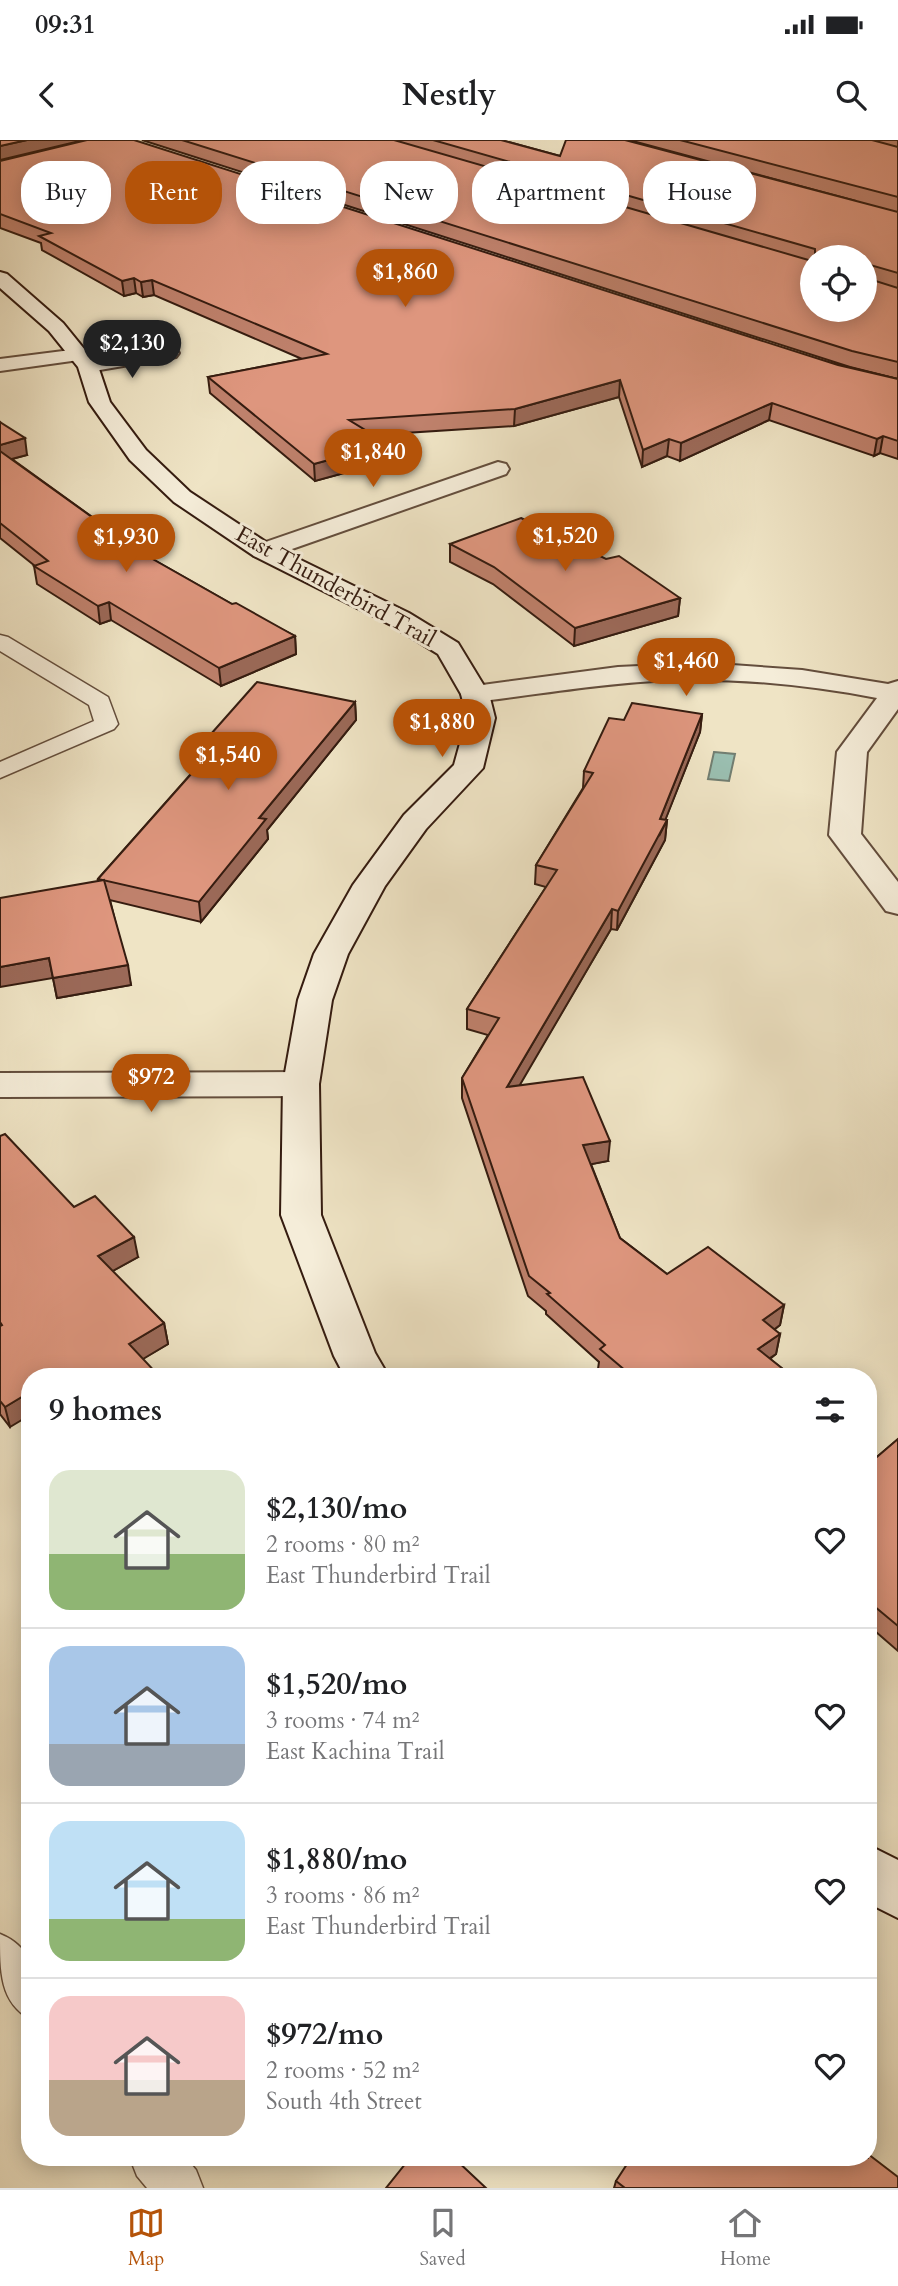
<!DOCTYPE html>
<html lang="en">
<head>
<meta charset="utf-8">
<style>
  :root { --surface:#fff; --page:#f6f6f6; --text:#202124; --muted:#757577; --line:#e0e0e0; --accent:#b45309 }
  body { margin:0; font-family:Cardo,serif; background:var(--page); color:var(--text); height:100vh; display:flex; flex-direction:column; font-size:26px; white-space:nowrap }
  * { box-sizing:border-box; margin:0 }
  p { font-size:23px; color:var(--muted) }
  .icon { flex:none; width:38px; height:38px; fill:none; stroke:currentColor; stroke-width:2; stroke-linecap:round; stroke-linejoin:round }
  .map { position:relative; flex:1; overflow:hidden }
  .sheet { position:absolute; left:21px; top:1228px; width:856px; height:798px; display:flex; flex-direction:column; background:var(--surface); border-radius:28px; box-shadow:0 4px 18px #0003 }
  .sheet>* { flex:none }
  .top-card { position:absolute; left:21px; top:21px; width:858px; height:63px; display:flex; gap:14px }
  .fabs { position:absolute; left:800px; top:105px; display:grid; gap:14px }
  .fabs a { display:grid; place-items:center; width:77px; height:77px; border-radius:50%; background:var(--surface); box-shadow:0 4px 18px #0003; font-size:35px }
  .price { position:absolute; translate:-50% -60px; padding:0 16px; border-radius:24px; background:var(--accent); color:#fff; font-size:23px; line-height:46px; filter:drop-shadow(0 2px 4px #0008) }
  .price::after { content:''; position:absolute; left:50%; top:42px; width:21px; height:16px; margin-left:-10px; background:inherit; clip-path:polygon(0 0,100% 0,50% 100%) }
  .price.selected { background:#222; color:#fff }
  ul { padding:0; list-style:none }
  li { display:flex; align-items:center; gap:21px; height:175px; padding:0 28px }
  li+li { border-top:2px solid var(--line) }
  li span { display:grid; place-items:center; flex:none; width:196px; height:140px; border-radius:21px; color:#555 }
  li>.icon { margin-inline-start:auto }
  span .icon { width:84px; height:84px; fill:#fffc; stroke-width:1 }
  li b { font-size:30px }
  h2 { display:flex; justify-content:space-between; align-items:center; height:84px; padding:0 28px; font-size:30px }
  .tag { padding:0 24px; border-radius:28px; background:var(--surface); box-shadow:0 4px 18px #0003; font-size:24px; line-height:63px }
  .tag.selected { background:var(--accent); color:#fff }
  .status { display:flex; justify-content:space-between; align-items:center; height:49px; padding:0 35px; background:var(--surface); direction:ltr }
  .status svg { height:19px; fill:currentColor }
  header { display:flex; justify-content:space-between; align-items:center; height:91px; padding:0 28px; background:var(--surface); font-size:32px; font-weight:700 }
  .menu { display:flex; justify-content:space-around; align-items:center; height:98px; border-top:2px solid var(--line); background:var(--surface); font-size:19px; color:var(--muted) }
  .menu a { display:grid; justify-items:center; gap:4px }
  .menu .selected { color:var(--accent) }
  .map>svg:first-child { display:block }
</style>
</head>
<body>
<div class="status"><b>09:31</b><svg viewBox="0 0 49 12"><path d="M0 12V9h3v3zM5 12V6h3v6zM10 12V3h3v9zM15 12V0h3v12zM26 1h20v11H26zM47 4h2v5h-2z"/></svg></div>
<header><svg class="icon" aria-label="back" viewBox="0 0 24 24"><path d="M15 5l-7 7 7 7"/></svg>Nestly<svg class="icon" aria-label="search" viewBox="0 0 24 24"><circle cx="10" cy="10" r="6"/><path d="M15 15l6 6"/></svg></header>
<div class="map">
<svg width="898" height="2048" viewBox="0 0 898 2048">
  <rect width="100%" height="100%" fill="#efe4c5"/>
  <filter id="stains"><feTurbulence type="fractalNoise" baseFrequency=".00286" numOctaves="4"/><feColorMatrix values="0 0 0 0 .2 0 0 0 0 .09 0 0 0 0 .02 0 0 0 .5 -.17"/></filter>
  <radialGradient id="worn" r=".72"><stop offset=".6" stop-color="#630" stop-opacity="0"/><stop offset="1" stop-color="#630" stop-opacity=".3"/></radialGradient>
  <path fill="#9abfb1" stroke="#727e71" stroke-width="2" d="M 714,612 L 735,614 L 729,641 L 708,639 Z"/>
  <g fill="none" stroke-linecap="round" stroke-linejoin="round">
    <g stroke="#644e3d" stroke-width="3">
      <g id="lane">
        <path d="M 0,495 L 8,497 L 108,557 L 118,584 L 114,589 L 0,638 L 0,622 L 94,581 L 89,565 L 0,511 Z"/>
        <path d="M 0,1794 C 41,1811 30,1841 30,1879 C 0,1862 0,1832 0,1794 Z"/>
        <path d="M 130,2018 L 186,2018 L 196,2030 L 203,2048 L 147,2048 L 137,2036 Z"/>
      </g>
    </g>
    <g stroke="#644e3d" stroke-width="4">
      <g id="street">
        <path d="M 169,207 L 176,209 L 179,213 L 176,217 L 88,232 L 81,230 L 78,226 L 81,222 L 88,220 Z"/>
        <path d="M 79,209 L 86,211 L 89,215 L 86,219 L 0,231 L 0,219 Z"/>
        <path d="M 498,322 L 506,324 L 509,329 L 506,334 L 272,416 L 263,418 L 254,416 L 251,411 L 254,406 Z"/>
        <path d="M 704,523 L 802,530 L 888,544 L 898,541 L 898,569 L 867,612 L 861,694 L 898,742 L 898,774 L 886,771 L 829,695 L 837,612 L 877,558 C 809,545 740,538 671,540 C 605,543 540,554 475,562 L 465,560 L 461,554 L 465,548 L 475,546 L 618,527 Z"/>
        <path d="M 301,932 L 314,935 L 319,944 L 314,953 L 301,956 L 0,957 L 0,933 Z"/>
      </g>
    </g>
    <g stroke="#351c10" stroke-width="4">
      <g id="secondary">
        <path d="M 0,132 L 7,134 L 63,183 L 98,226 L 110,262 L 146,310 L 190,352 L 272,406 L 409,473 L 458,503 L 489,554 L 495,578 L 483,628 L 426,689 L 385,746 L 348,814 L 332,860 L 319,944 L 321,1075 L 375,1213 L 389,1237 L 345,1237 L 334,1216 L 281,1075 L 283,944 L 298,860 L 314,814 L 353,745 L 404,675 L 454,625 L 467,578 L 461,554 L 438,514 L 391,485 L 254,416 L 174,362 L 130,320 L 89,262 L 78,227 L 49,191 L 0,148 Z"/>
        <path d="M 868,1705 L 898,1720 L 898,1778 L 868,1763 Z"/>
      </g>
    </g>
    <use href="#lane" fill="#f5edd9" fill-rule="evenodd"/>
    <use href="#street" fill="#f5edd9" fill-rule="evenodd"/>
    <use href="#secondary" fill="#f5edd9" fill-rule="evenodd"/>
  </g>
  <g fill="#bf816c" stroke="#351c10" stroke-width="2" fill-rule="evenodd">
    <path d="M 142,0 L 501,0 L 560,16 L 856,61 L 629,0 L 898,0 L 898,239 L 850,227 ZM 812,117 L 864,117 L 812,170 Z"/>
    <path d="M 0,21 L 898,239 L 898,319 L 880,313 L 874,316 L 769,280 L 680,321 L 667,316 L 642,327 L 619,257 L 514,286 L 374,295 L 388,321 L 315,341 L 210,253 L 208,237 L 302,219 L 154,155 L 143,157 L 136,153 L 124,156 L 42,110 L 41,103 L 0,88 Z"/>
    <path d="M 0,282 L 27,315 L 12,319 L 142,413 L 232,464 L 295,496 L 296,514 L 221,546 L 111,480 L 100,484 L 37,444 L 34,426 L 35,426 L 0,398 Z"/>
    <path d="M 450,404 L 680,458 L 678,476 L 574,506 L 493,444 L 450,422 Z"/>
    <path d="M 355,562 L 356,580 L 267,690 L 268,699 L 201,782 L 110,760 L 131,845 L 57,858 L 53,838 L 98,741 L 98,739 L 212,610 L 211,594 Z"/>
    <path d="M 702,574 L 700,592 L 665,680 L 667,680 L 665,700 L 617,790 L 611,789 L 519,945 L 608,1021 L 591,1024 L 620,1098 L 667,1134 L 784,1165 L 780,1185 L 774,1190 L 780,1194 L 776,1214 L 770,1219 L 793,1237 L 608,1237 L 598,1229 L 599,1222 L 546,1174 L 546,1171 L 528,1156 L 462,958 L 462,938 L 488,895 L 467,889 L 467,869 L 546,747 L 535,744 L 536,725 L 583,648 L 584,631 L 624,580 Z"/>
    <path d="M 0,996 L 74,1067 L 138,1117 L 112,1131 L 164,1183 L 168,1204 L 142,1219 L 30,1237 L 10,1287 L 0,1274 Z"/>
    <path d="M 898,1299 L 898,1511 L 868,1485 L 868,1320 L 871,1322 Z"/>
    <path d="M 616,2041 L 898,2048 L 614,2048 Z"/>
  </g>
  <g fill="#9b6958" stroke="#351c10" stroke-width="2">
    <path d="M 27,0 L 84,0 L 0,20 L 0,6 Z"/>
    <path d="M 134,138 L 136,153 L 124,156 L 122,141 Z"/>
    <path d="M 152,140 L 154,155 L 143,157 L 141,142 Z"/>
    <path d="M 620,240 L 619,257 L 514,286 L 515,269 Z"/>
    <path d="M 772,263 L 769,280 L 680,321 L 681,303 Z"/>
    <path d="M 883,296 L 880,313 L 874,316 L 877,299 Z"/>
    <path d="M 25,298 L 27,315 L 0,322 L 0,305 Z"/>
    <path d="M 669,299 L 667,316 L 642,327 L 643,310 Z"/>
    <path d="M 388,304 L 388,321 L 315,341 L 314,324 Z"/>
    <path d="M 680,458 L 678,476 L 574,506 L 575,488 Z"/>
    <path d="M 109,462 L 111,480 L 100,484 L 98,466 Z"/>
    <path d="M 295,496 L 296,514 L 221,546 L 219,528 Z"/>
    <path d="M 355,562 L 356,580 L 267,690 L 268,699 L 201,782 L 199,762 L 259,678 Z"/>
    <path d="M 702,574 L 700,592 L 659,696 L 667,680 L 665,700 L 617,790 L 618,771 L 660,679 Z"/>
    <path d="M 612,769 L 611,789 L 507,967 L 507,947 Z"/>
    <path d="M 49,818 L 53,838 L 0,847 L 0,827 Z"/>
    <path d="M 128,825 L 131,845 L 57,858 L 53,838 Z"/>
    <path d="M 610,1001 L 608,1021 L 582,1026 L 583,1005 Z"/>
    <path d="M 134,1097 L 138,1117 L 102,1137 L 98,1116 Z"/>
    <path d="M 784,1165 L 780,1185 L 759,1201 L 763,1180 Z"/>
    <path d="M 164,1183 L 168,1204 L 133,1225 L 129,1204 Z"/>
    <path d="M 780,1194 L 776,1214 L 754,1229 L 758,1209 Z"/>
    <path d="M 30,1252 L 30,1275 L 10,1287 L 5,1267 Z"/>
  </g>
  <g fill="#de967e" stroke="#351c10" stroke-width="2">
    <path d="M 0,0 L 27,0 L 0,6 Z"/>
    <path d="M 87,0 L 134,0 L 838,225 L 898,239 L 898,301 L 883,296 L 877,299 L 772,263 L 681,303 L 669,299 L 643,310 L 620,240 L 515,269 L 349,280 L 388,304 L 314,324 L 208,237 L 327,214 L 152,140 L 141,142 L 134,138 L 122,141 L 39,96 L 51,93 L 0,74 L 0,21 Z"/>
    <path d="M 182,0 L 394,0 L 812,121 L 812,170 L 864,170 L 864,132 L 866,138 L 898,148 L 898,222 L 852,211 Z"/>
    <path d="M 433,0 L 501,0 L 560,16 L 566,0 L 625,0 L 898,72 L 898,133 L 867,124 L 864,126 L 864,117 L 815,117 L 815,109 Z"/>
    <path d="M 680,0 L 872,0 L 898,7 L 898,57 Z"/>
    <path d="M 0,282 L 25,298 L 0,305 Z"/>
    <path d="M 0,311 L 142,413 L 232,464 L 236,463 L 295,496 L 219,528 L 109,462 L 98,466 L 34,426 L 48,421 L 0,383 Z"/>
    <path d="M 521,378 L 606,419 L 619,416 L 680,458 L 575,488 L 494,427 L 450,404 Z"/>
    <path d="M 257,542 L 355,562 L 259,678 L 266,679 L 199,762 L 98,739 L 224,597 L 211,594 Z"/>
    <path d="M 632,563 L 702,574 L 660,679 L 667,680 L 618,771 L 612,769 L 507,947 L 583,937 L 610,1001 L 583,1005 L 620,1098 L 667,1134 L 708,1107 L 784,1165 L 763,1180 L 780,1194 L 758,1209 L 793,1237 L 633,1237 L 600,1209 L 605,1205 L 547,1154 L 550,1153 L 529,1136 L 462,938 L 499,878 L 467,869 L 557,730 L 536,725 L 593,633 L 584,631 L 609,578 L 624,580 Z"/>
    <path d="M 104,740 L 128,825 L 53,838 L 49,818 L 0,827 L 0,758 Z"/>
    <path d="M 5,994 L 74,1067 L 95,1056 L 134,1097 L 98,1116 L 164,1183 L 129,1204 L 160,1237 L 30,1237 L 30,1252 L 5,1267 L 0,1261 L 0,1186 L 2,1185 L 0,1182 L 0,996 Z"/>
    <path d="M 898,1299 L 898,1486 L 868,1461 L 868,1320 L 871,1322 Z"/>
    <path d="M 868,2014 L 898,2037 L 898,2048 L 625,2048 L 616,2041 L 631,2018 L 868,2018 Z"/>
    <path d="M 410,2018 L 454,2018 L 486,2048 L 386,2048 Z"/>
  </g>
  <g text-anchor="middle" stroke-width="6" stroke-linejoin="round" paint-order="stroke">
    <g font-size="23" fill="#351c10" stroke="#f5edd9">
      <text transform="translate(336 446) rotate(29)" y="8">East Thunderbird Trail</text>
    </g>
  </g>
  <rect width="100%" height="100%" filter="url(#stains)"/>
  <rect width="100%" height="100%" fill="url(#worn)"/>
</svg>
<div class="fabs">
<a><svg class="icon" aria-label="locate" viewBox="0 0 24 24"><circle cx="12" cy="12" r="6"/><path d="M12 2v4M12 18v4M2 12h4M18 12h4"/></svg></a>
</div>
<b class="price" style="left:405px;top:169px">$1,860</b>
<b class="price selected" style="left:132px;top:240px">$2,130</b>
<b class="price" style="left:373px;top:349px">$1,840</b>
<b class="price" style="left:565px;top:433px">$1,520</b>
<b class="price" style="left:126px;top:434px">$1,930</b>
<b class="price" style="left:686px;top:558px">$1,460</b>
<b class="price" style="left:442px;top:619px">$1,880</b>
<b class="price" style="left:228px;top:652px">$1,540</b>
<b class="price" style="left:151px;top:974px">$972</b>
<div class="top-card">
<a class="tag">Buy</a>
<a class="tag selected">Rent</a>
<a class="tag">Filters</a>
<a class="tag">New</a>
<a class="tag">Apartment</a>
<a class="tag">House</a>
</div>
<section class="sheet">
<h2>9 homes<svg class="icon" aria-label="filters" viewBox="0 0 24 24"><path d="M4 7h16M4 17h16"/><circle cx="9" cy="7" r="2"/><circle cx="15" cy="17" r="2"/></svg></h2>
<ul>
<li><span style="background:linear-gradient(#dfe7d0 60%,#8fb573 0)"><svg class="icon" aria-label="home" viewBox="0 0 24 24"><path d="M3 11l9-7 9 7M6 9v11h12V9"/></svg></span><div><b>$2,130/mo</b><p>2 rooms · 80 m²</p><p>East Thunderbird Trail</p></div><svg class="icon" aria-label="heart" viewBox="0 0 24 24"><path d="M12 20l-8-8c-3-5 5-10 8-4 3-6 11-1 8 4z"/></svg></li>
<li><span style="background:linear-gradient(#a9c7e8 70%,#9aa5b1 0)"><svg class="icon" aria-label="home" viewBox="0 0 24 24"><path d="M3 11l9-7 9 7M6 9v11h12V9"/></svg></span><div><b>$1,520/mo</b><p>3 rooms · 74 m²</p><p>East Kachina Trail</p></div><svg class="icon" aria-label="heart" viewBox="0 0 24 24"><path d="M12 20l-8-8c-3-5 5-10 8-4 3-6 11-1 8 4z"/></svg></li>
<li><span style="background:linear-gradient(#bfe0f5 70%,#8fb573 0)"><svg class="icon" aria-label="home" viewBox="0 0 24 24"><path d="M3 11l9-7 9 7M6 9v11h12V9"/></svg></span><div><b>$1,880/mo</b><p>3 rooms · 86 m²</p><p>East Thunderbird Trail</p></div><svg class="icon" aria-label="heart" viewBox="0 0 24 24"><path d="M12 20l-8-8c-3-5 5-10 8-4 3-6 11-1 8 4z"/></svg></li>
<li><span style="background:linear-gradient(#f6c9c9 60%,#b9a48a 0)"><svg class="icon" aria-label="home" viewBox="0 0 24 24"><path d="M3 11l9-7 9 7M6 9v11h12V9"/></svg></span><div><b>$972/mo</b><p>2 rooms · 52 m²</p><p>South 4th Street</p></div><svg class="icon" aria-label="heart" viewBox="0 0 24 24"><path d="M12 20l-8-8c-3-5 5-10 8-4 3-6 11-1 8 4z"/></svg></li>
</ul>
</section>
</div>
<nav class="menu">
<a class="selected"><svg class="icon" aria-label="map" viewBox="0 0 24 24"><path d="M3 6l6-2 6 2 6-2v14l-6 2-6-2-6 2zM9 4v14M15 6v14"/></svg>Map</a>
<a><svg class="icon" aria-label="saved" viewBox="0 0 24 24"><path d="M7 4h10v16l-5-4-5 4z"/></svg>Saved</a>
<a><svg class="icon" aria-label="home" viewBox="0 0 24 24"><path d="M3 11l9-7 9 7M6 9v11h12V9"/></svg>Home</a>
</nav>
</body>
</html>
